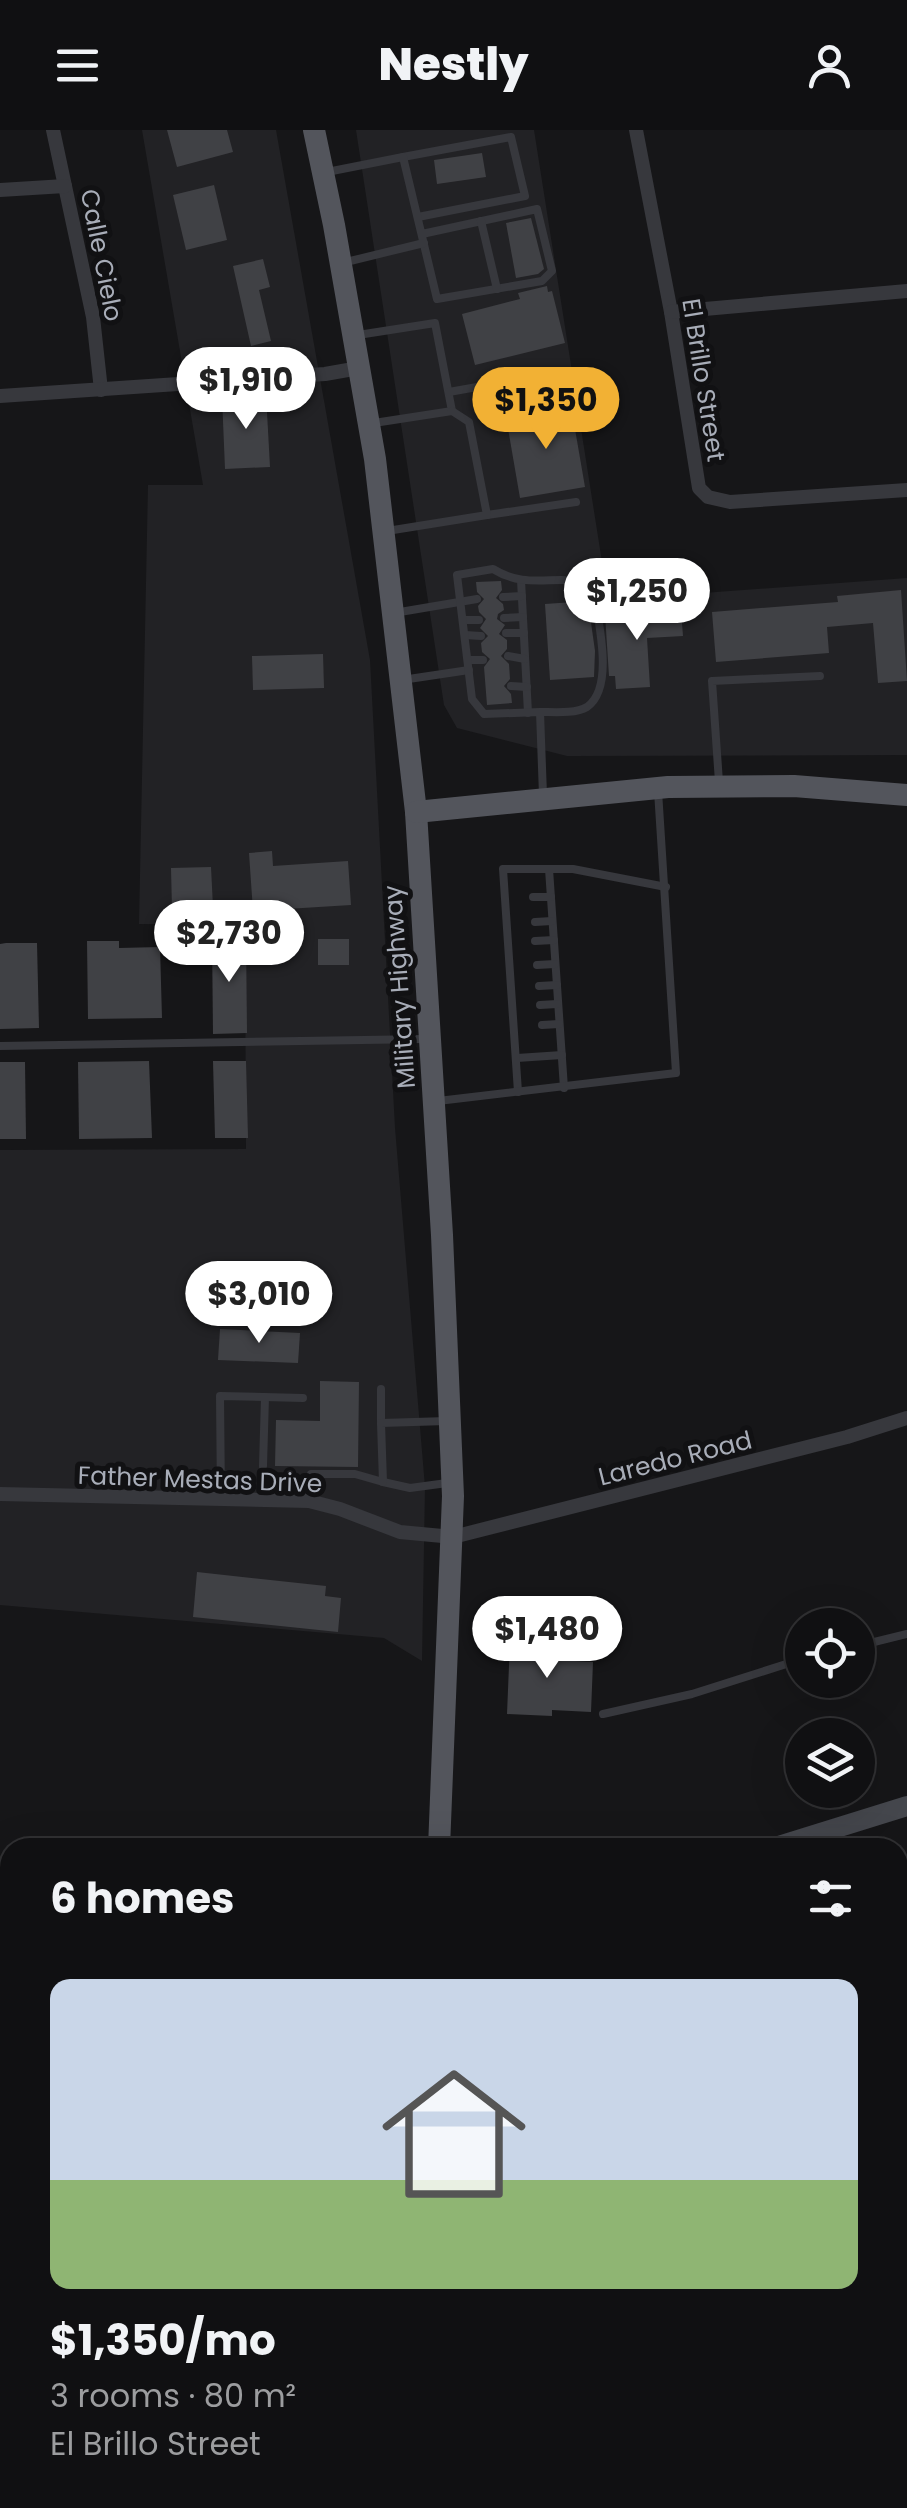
<!DOCTYPE html>
<html lang="en">
<head>
<meta charset="utf-8">
<style>
  :root { --surface:#101012; --page:#19191b; --text:#f1f3f6; --muted:#9c9d9f; --line:#303032; --accent:#f2b134 }
  body { margin:0; font-family:Poppins,sans-serif; background:var(--page); color:var(--text); height:100vh; display:flex; flex-direction:column; font-size:38px; white-space:nowrap }
  * { box-sizing:border-box; margin:0 }
  p { font-size:32px; color:var(--muted) }
  .icon { flex:none; width:55px; height:55px; fill:none; stroke:currentColor; stroke-width:2; stroke-linecap:round; stroke-linejoin:round }
  .map { position:relative; flex:1; overflow:hidden }
  .details { position:absolute; left:0px; top:1708px; width:908px; height:672px; display:flex; flex-direction:column; background:var(--surface); border-radius:30px 30px 0 0; box-shadow:0 10px 40px #0002,0 0 0 2px var(--line) }
  .details>* { flex:none }
  .controls { position:absolute; left:785px; top:1478px; display:grid; gap:20px }
  .controls a { display:grid; place-items:center; width:90px; height:90px; border-radius:50%; background:var(--surface); box-shadow:0 10px 40px #0002,0 0 0 2px var(--line); font-size:50px }
  .price { position:absolute; translate:-50% -85px; padding:0 22px; border-radius:35px; background:#fff; color:#222; font-size:32px; line-height:65px; filter:drop-shadow(0 2px 5px #0008) }
  .price::after { content:''; position:absolute; left:50%; top:60px; width:30px; height:22px; margin-left:-15px; background:inherit; clip-path:polygon(0 0,100% 0,50% 100%) }
  .price.active { background:var(--accent); color:#111 }
  ul { padding:0; list-style:none }
  li { display:grid; align-content:center; gap:20px; height:530px; padding:0 50px }
  li span { display:grid; place-items:center; height:310px; border-radius:20px; color:#555 }
  li>.icon { margin-inline-start:auto }
  span .icon { width:180px; height:180px; fill:#fffc; stroke-width:1 }
  li b { font-size:42px }
  h2 { display:flex; justify-content:space-between; align-items:center; height:120px; padding:0 50px; font-size:42px }
  header { display:flex; justify-content:space-between; align-items:center; height:130px; padding:0 50px; background:var(--surface); font-size:45px; font-weight:800 }
  .map>svg:first-child { display:block }
</style>
</head>
<body>
<header><svg class="icon" aria-label="menu" viewBox="0 0 24 24"><path d="M4 6h16M4 12h16M4 18h16"/></svg>Nestly<svg class="icon" aria-label="person" viewBox="0 0 24 24"><circle cx="12" cy="8" r="4"/><path d="M4 21q1-7 8-7t8 7"/></svg></header>
<div class="map">
<svg width="907" height="2378" viewBox="0 0 907 2378">
  <rect width="100%" height="100%" fill="#161618"/>
  <g fill="#222225">
    <path d="M 142,0 L 276,0 L 370,530 L 395,998 L 425,1357 L 422,1531 L 384,1508 L 0,1475 L 0,1020 L 246,1019 L 245,795 L 139,794 L 148,355 L 203,355 Z"/>
    <path d="M 356,0 L 534,0 L 608,470 L 907,448 L 907,625 L 567,626 L 457,598 L 444,575 Z"/>
  </g>
  <g fill="#404145">
    <path d="M 167,0 L 227,0 L 233,22 L 177,37 Z"/>
    <path d="M 482,23 L 486,47 L 437,54 L 434,30 Z"/>
    <path d="M 214,55 L 227,110 L 186,120 L 173,65 Z"/>
    <path d="M 531,88 L 544,139 L 538,144 L 516,148 L 506,93 Z"/>
    <path d="M 263,129 L 270,157 L 259,160 L 271,211 L 251,216 L 233,136 Z"/>
    <path d="M 547,156 L 548,162 L 552,161 L 565,213 L 475,235 L 462,184 L 520,169 L 518,163 Z"/>
    <path d="M 266,264 L 270,337 L 225,339 L 222,267 Z"/>
    <path d="M 571,276 L 585,357 L 520,368 L 506,287 Z"/>
    <path d="M 501,451 L 502,460 L 496,468 L 503,474 L 504,480 L 498,484 L 497,489 L 505,495 L 499,504 L 507,510 L 507,519 L 501,526 L 509,534 L 510,549 L 504,556 L 511,564 L 512,573 L 487,575 L 484,537 L 490,529 L 482,522 L 481,513 L 488,506 L 480,498 L 486,489 L 479,482 L 478,476 L 484,469 L 477,462 L 476,452 Z"/>
    <path d="M 901,460 L 907,551 L 878,553 L 873,493 L 827,497 L 829,523 L 716,532 L 712,482 L 838,472 L 837,466 Z"/>
    <path d="M 588,471 L 595,521 L 594,547 L 550,550 L 545,474 Z"/>
    <path d="M 681,480 L 683,506 L 647,508 L 650,557 L 616,559 L 615,546 L 609,546 L 605,484 Z"/>
    <path d="M 323,524 L 324,558 L 253,560 L 252,526 Z"/>
    <path d="M 272,721 L 273,736 L 348,731 L 351,775 L 253,781 L 249,723 Z"/>
    <path d="M 211,737 L 213,777 L 172,779 L 171,738 Z"/>
    <path d="M 212,807 L 246,807 L 247,903 L 213,904 Z"/>
    <rect x="318" y="809" width="31" height="26"/>
    <path d="M 87,811 L 119,811 L 119,818 L 160,817 L 162,888 L 88,889 Z"/>
    <path d="M 6,813 L 37,813 L 39,898 L 0,899 L 0,814 Z"/>
    <path d="M 149,931 L 152,1008 L 79,1009 L 78,932 Z"/>
    <path d="M 213,931 L 246,931 L 248,1008 L 215,1008 Z"/>
    <path d="M 0,932 L 25,932 L 26,1009 L 0,1009 Z"/>
    <path d="M 220,1199 L 300,1203 L 298,1233 L 218,1230 Z"/>
    <path d="M 320,1251 L 359,1252 L 358,1337 L 275,1336 L 276,1290 L 320,1291 Z"/>
    <path d="M 197,1442 L 326,1456 L 325,1466 L 341,1468 L 338,1502 L 193,1487 Z"/>
    <path d="M 510,1511 L 559,1513 L 558,1530 L 593,1532 L 591,1582 L 552,1580 L 552,1586 L 507,1584 Z"/>
  </g>
  <g fill="none" stroke-linecap="round" stroke-linejoin="round">
    <g stroke="#37383d" stroke-width="8">
      <path d="M 403,27 L 511,7 L 525,66 L 418,87"/>
      <path d="M 327,42 L 403,27 L 437,169 L 542,151 L 552,141 L 537,79 L 422,104"/>
      <path d="M 481,91 L 497,159"/>
      <path d="M 346,132 L 424,113"/>
      <path d="M 358,205 L 435,193 L 452,281 L 374,293"/>
      <path d="M 449,262 L 555,243"/>
      <path d="M 487,385 L 576,372"/>
      <path d="M 387,401 L 487,385 L 469,292 L 452,281"/>
      <path d="M 521,450 L 528,583"/>
      <path d="M 503,467 L 522,466"/>
      <path d="M 394,483 L 477,469"/>
      <path d="M 504,488 L 523,487"/>
      <path d="M 463,490 L 479,490"/>
      <path d="M 506,503 L 524,503"/>
      <path d="M 465,505 L 481,506"/>
      <path d="M 508,526 L 525,529"/>
      <path d="M 468,530 L 483,530"/>
      <path d="M 402,550 L 469,540"/>
      <path d="M 511,556 L 527,557"/>
      <path d="M 540,582 L 484,584 L 472,569 L 457,445 L 493,439 C 530,462 560,441 593,456 C 597,487 616,557 587,577 C 575,584 554,582 540,582 L 543,665"/>
      <path d="M 719,652 L 712,551 L 820,546"/>
      <path d="M 549,739 L 564,958"/>
      <path d="M 533,767 L 551,767"/>
      <path d="M 535,792 L 552,791"/>
      <path d="M 535,811 L 554,810"/>
      <path d="M 537,835 L 555,834"/>
      <path d="M 539,856 L 557,855"/>
      <path d="M 540,875 L 557,874"/>
      <path d="M 542,895 L 559,894"/>
      <path d="M 0,916 L 425,909"/>
      <path d="M 517,928 L 562,925"/>
      <path d="M 518,962 L 503,739 L 573,739 L 666,757"/>
      <path d="M 438,971 L 676,943 L 658,661"/>
      <path d="M 381,1293 L 381,1259"/>
      <path d="M 263,1336 L 265,1267"/>
      <path d="M 383,1352 L 410,1358 L 447,1353"/>
      <path d="M 221,1369 L 220,1266 L 303,1268"/>
      <path d="M 309,1371 L 311,1344 L 355,1344 L 383,1352 L 381,1293 L 447,1291"/>
      <path d="M 858,1516 L 907,1504"/>
      <path d="M 603,1584 L 692,1564 L 802,1529"/>
      <path d="M 46,1718 L 48,1711 L 92,1718"/>
      <path d="M 10,1802 L 7,1810 L 10,1811"/>
      <path d="M 0,2175 L 10,2177"/>
      <path d="M 163,2370 L 179,2378"/>
    </g>
    <g stroke="#37383d" stroke-width="14">
      <path d="M 53,0 L 93,187 L 101,260"/>
      <path d="M 636,0 L 671,182 L 699,358 L 708,367 L 730,372 L 907,360"/>
      <path d="M 0,60 L 65,56"/>
      <path d="M 671,182 L 907,161"/>
      <path d="M 0,266 L 325,244 L 359,238"/>
      <path d="M 0,1364 L 309,1371 L 340,1379 L 400,1402 L 453,1407 L 847,1307 L 907,1288"/>
      <path d="M 0,1996 L 10,1999"/>
      <path d="M 898,2019 L 907,2023"/>
      <path d="M 898,2347 L 907,2352"/>
      <path d="M 637,2378 L 667,2370"/>
    </g>
    <path stroke="#45474d" stroke-width="20" d="M 772,1718 L 907,1676"/>
    <g stroke="#53555c" stroke-width="22">
      <path d="M 314,0 L 334,95 L 375,329 L 416,682 L 442,1105 L 453,1366 L 439,1718"/>
      <path d="M 416,682 L 668,657 L 794,656 L 907,665"/>
      <path d="M 390,2378 L 391,2370"/>
    </g>
  </g>
  <g text-anchor="middle" stroke-width="10" stroke-linejoin="round" paint-order="stroke">
    <g font-size="25" fill="#a8adb8" stroke="#111113">
      <text transform="translate(102 125) rotate(79)" y="9">Calle Cielo</text>
      <text transform="translate(704 250) rotate(81)" y="9">El Brillo Street</text>
      <text transform="translate(399 857) rotate(-94)" y="9">Military Highway</text>
      <text transform="translate(675 1328) rotate(-14)" y="9">Laredo Road</text>
      <text transform="translate(200 1349) rotate(2)" y="9">Father Mestas Drive</text>
    </g>
  </g>
</svg>
<div class="controls">
<a><svg class="icon" aria-label="locate" viewBox="0 0 24 24"><circle cx="12" cy="12" r="6"/><path d="M12 2v4M12 18v4M2 12h4M18 12h4"/></svg></a>
<a><svg class="icon" aria-label="layers" viewBox="0 0 24 24"><path d="M12 4l9 5-9 5-9-5zM3 14l9 5 9-5"/></svg></a>
</div>
<b class="price" style="left:246px;top:302px">$1,910</b>
<b class="price active" style="left:546px;top:322px">$1,350</b>
<b class="price" style="left:637px;top:513px">$1,250</b>
<b class="price" style="left:229px;top:855px">$2,730</b>
<b class="price" style="left:259px;top:1216px">$3,010</b>
<b class="price" style="left:547px;top:1551px">$1,480</b>
<section class="details">
<h2>6 homes<svg class="icon" aria-label="filters" viewBox="0 0 24 24"><path d="M4 7h16M4 17h16"/><circle cx="9" cy="7" r="2"/><circle cx="15" cy="17" r="2"/></svg></h2>
<ul>
<li><span style="background:linear-gradient(#c9d6e8 65%,#8fb573 0)"><svg class="icon" aria-label="home" viewBox="0 0 24 24"><path d="M3 11l9-7 9 7M6 9v11h12V9"/></svg></span><div><b>$1,350/mo</b><p>3 rooms · 80 m²</p><p>El Brillo Street</p></div></li>
</ul>
</section>
</div>
</body>
</html>
